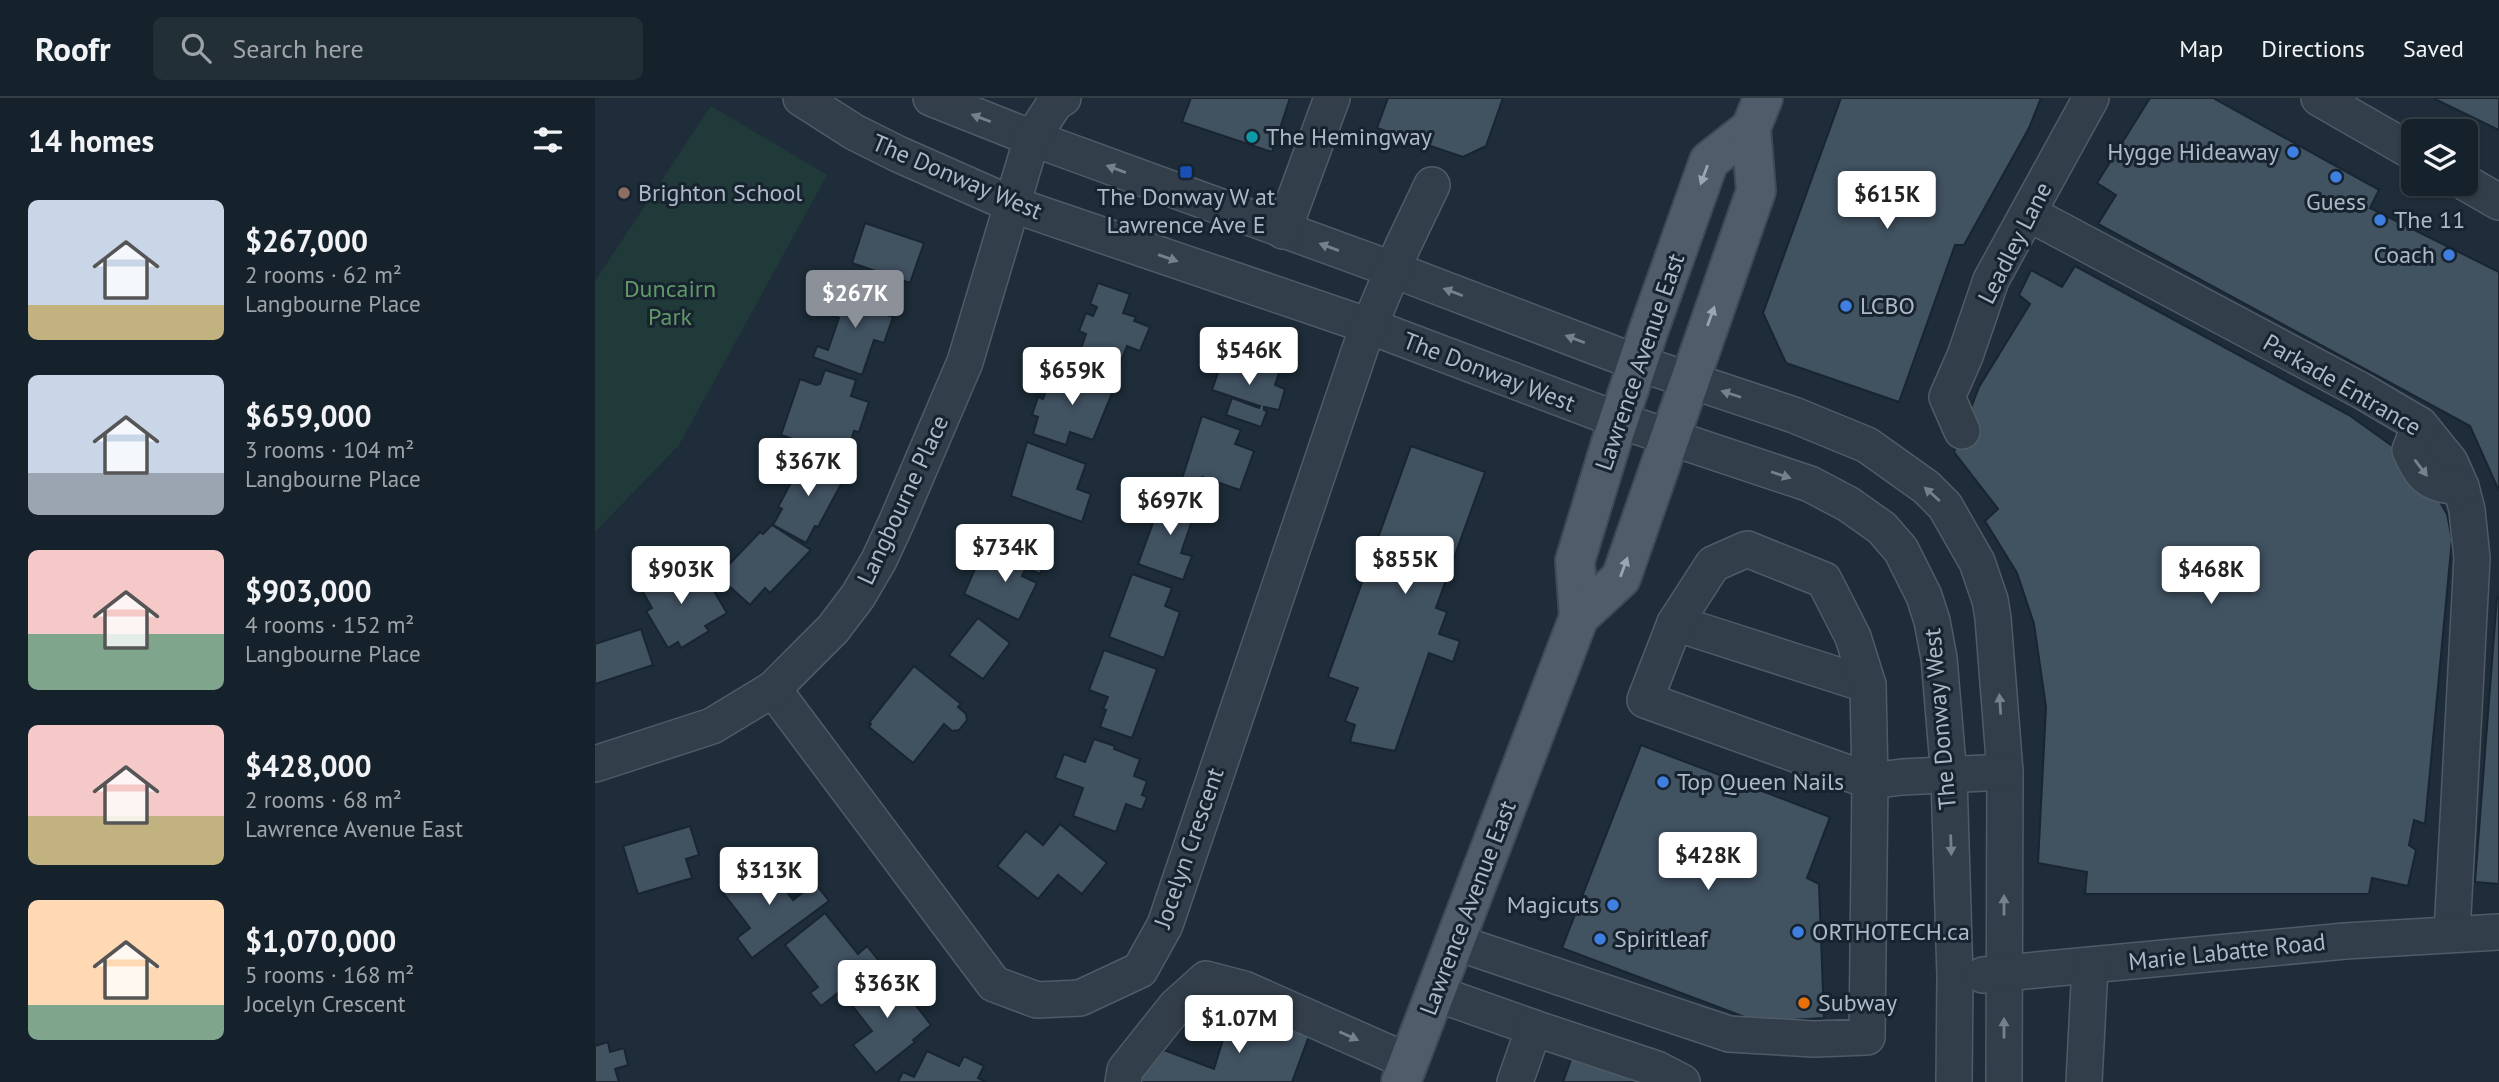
<!DOCTYPE html>
<html lang="en">
<head>
<meta charset="utf-8">
<style>
  :root { --surface:#16222b; --page:#232f37; --text:#f1f3f6; --muted:#9ea4a9; --line:#353f47; --accent:#8c9099 }
  body { margin:0; font-family:"PT Sans",sans-serif; background:var(--page); color:var(--text); height:100vh; display:flex; flex-direction:column; font-size:26px; white-space:nowrap }
  * { box-sizing:border-box; margin:0 }
  p { font-size:23px; color:var(--muted) }
  .icon { flex:none; width:38px; height:38px; fill:none; stroke:currentColor; stroke-width:2; stroke-linecap:round; stroke-linejoin:round }
  .map { position:relative; flex:1; overflow:hidden }
  .sheet { display:flex; flex-direction:column; background:var(--surface); width:595px }
  .sheet>* { flex:none }
  .buttons { position:absolute; left:1806px; top:21px; display:grid; gap:14px }
  .buttons a { display:grid; place-items:center; width:77px; height:77px; border-radius:10px; background:var(--surface); box-shadow:0 2px 5px #0004,0 0 0 2px var(--line); font-size:35px }
  .price { position:absolute; translate:-50% -60px; padding:0 16px; border-radius:7px; background:#fff; color:#222; font-size:23px; line-height:46px; filter:drop-shadow(0 2px 4px #0008) }
  .price::after { content:''; position:absolute; left:50%; top:42px; width:21px; height:16px; margin-left:-10px; background:inherit; clip-path:polygon(0 0,100% 0,50% 100%) }
  .price.selected { background:var(--accent); color:#fff }
  ul { padding:0; list-style:none }
  li { display:flex; align-items:center; gap:21px; height:175px; padding:0 28px }
  li span { display:grid; place-items:center; flex:none; width:196px; height:140px; border-radius:10px; color:#555 }
  li>.icon { margin-inline-start:auto }
  span .icon { width:84px; height:84px; fill:#fffc; stroke-width:1 }
  li b { font-size:30px }
  h2 { display:flex; justify-content:space-between; align-items:center; height:84px; padding:0 28px; font-size:30px }
  header { display:flex; align-items:center; gap:42px; box-sizing:border-box; height:98px; padding:0 35px; background:var(--surface); border-bottom:2px solid var(--line) }
  header strong { font-size:33px }
  nav { display:flex; gap:38px; margin-inline-start:auto; font-size:24px }
  .search { width:490px; height:63px; background:var(--page); display:flex; align-items:center; gap:18px; box-sizing:border-box; padding:0 24px; border-radius:10px; color:var(--muted); font-size:26px }
  main { display:flex; flex:1; min-height:0 }
  .map>svg:first-child { display:block }
</style>
</head>
<body>
<header>
<strong>Roofr</strong>
<div class="search"><svg class="icon" aria-label="search" viewBox="0 0 24 24"><circle cx="10" cy="10" r="6"/><path d="M15 15l6 6"/></svg>Search here</div>
<nav><a>Map</a><a>Directions</a><a>Saved</a></nav>
</header>
<main>
<section class="sheet">
<h2>14 homes<svg class="icon" aria-label="filters" viewBox="0 0 24 24"><path d="M4 7h16M4 17h16"/><circle cx="9" cy="7" r="2"/><circle cx="15" cy="17" r="2"/></svg></h2>
<ul>
<li><span style="background:linear-gradient(#c9d6e8 75%,#c2b280 0)"><svg class="icon" aria-label="home" viewBox="0 0 24 24"><path d="M3 11l9-7 9 7M6 9v11h12V9"/></svg></span><div><b>$267,000</b><p>2 rooms · 62 m²</p><p>Langbourne Place</p></div></li>
<li><span style="background:linear-gradient(#c9d6e8 70%,#9aa5b1 0)"><svg class="icon" aria-label="home" viewBox="0 0 24 24"><path d="M3 11l9-7 9 7M6 9v11h12V9"/></svg></span><div><b>$659,000</b><p>3 rooms · 104 m²</p><p>Langbourne Place</p></div></li>
<li><span style="background:linear-gradient(#f6c9c9 60%,#7fa58c 0)"><svg class="icon" aria-label="home" viewBox="0 0 24 24"><path d="M3 11l9-7 9 7M6 9v11h12V9"/></svg></span><div><b>$903,000</b><p>4 rooms · 152 m²</p><p>Langbourne Place</p></div></li>
<li><span style="background:linear-gradient(#f6c9c9 65%,#c2b280 0)"><svg class="icon" aria-label="home" viewBox="0 0 24 24"><path d="M3 11l9-7 9 7M6 9v11h12V9"/></svg></span><div><b>$428,000</b><p>2 rooms · 68 m²</p><p>Lawrence Avenue East</p></div></li>
<li><span style="background:linear-gradient(#ffd9b3 75%,#7fa58c 0)"><svg class="icon" aria-label="home" viewBox="0 0 24 24"><path d="M3 11l9-7 9 7M6 9v11h12V9"/></svg></span><div><b>$1,070,000</b><p>5 rooms · 168 m²</p><p>Jocelyn Crescent</p></div></li>
</ul>
</section>
<div class="map">
<svg width="1904" height="984" viewBox="0 0 1904 984">
  <rect width="100%" height="100%" fill="#1e2d39"/>
  <path fill="#203a3a" d="M 116,8 L 232,77 L 84,347 L 0,434 L 0,183 Z"/>
  <g fill="#415261" stroke="#192530" stroke-width="2">
    <path d="M 596,0 L 695,0 L 677,54 L 587,24 Z"/>
    <path d="M 793,0 L 908,0 L 891,48 L 868,59 L 782,30 Z"/>
    <path d="M 1246,0 L 1446,0 L 1434,30 L 1369,147 L 1360,147 L 1304,304 L 1191,265 L 1168,215 Z"/>
    <path d="M 1555,0 L 1618,0 L 1784,92 L 1775,110 L 1904,174 L 1904,393 L 1875,328 L 1503,126 L 1521,97 L 1502,85 Z"/>
    <path d="M 1838,0 L 1904,0 L 1904,32 Z"/>
    <path d="M 270,125 L 329,145 L 315,185 L 257,165 Z"/>
    <path d="M 1480,168 L 1754,317 L 1800,350 L 1830,378 L 1852,416 L 1857,441 L 1830,726 L 1819,722 L 1814,747 L 1821,752 L 1813,788 L 1777,780 L 1774,796 L 1490,796 L 1492,774 L 1443,765 L 1451,609 L 1439,526 L 1422,475 L 1390,423 L 1403,411 L 1359,354 L 1384,289 L 1435,206 L 1424,197 L 1436,172 L 1467,189 Z"/>
    <path d="M 503,185 L 535,196 L 528,215 L 541,219 L 539,223 L 555,229 L 545,253 L 532,248 L 521,276 L 482,262 L 491,236 L 484,233 L 491,215 L 498,218 L 502,209 L 495,206 Z"/>
    <path d="M 245,187 L 294,205 L 290,216 L 298,219 L 289,245 L 279,242 L 267,277 L 218,259 L 222,248 L 233,252 L 244,220 L 235,217 Z"/>
    <path d="M 631,251 L 686,269 L 680,287 L 690,291 L 684,312 L 669,309 L 669,312 L 672,313 L 666,329 L 631,317 L 637,300 L 664,310 L 665,308 L 617,292 Z"/>
    <path d="M 464,269 L 520,288 L 498,342 L 475,334 L 471,347 L 438,336 L 443,319 L 437,317 L 443,299 L 448,301 L 455,282 L 459,284 Z"/>
    <path d="M 230,272 L 261,282 L 256,298 L 274,304 L 264,334 L 259,333 L 254,348 L 242,344 L 239,355 L 186,337 L 205,281 L 221,287 L 225,286 Z"/>
    <path d="M 607,318 L 646,332 L 640,346 L 659,353 L 645,392 L 607,379 L 603,390 L 586,384 Z"/>
    <path d="M 432,344 L 491,366 L 482,391 L 496,396 L 487,424 L 416,398 Z"/>
    <path d="M 816,348 L 890,374 L 841,510 L 852,514 L 844,536 L 865,543 L 858,564 L 834,555 L 800,653 L 755,644 L 760,627 L 750,623 L 763,590 L 733,579 Z"/>
    <path d="M 212,355 L 251,377 L 223,429 L 220,428 L 211,445 L 178,427 L 187,411 L 183,409 Z"/>
    <path d="M 570,392 L 603,405 L 586,455 L 597,458 L 588,482 L 543,466 Z"/>
    <path d="M 177,427 L 216,452 L 175,495 L 170,490 L 155,507 L 123,478 L 165,434 L 168,436 Z"/>
    <path d="M 440,450 L 454,457 L 445,476 L 431,470 L 427,478 L 442,485 L 424,522 L 369,496 L 386,457 L 416,471 L 420,464 L 431,469 Z"/>
    <path d="M 77,467 L 89,486 L 108,475 L 132,515 L 110,528 L 114,533 L 86,550 L 83,544 L 73,550 L 51,513 L 57,510 L 44,487 Z"/>
    <path d="M 537,476 L 577,490 L 570,508 L 585,514 L 569,560 L 514,539 Z"/>
    <path d="M 1902,499 L 1904,499 L 1904,786 L 1880,784 Z"/>
    <path d="M 383,520 L 415,545 L 388,581 L 354,557 Z"/>
    <path d="M 46,531 L 58,567 L 0,586 L 0,546 Z"/>
    <path d="M 509,552 L 562,571 L 537,640 L 505,629 L 511,612 L 508,611 L 513,599 L 494,592 Z"/>
    <path d="M 319,568 L 366,606 L 363,609 L 371,616 L 372,622 L 364,632 L 357,633 L 349,626 L 318,665 L 274,629 L 276,626 L 274,625 Z"/>
    <path d="M 499,641 L 520,648 L 519,651 L 545,661 L 539,678 L 552,683 L 547,697 L 552,699 L 547,712 L 531,706 L 521,734 L 478,718 L 488,690 L 460,680 L 469,656 L 490,664 Z"/>
    <path d="M 1046,647 L 1235,719 L 1212,780 L 1224,786 L 1229,920 L 1163,924 L 967,850 Z"/>
    <path d="M 465,726 L 512,765 L 487,796 L 463,777 L 443,801 L 402,768 L 431,733 L 448,747 Z"/>
    <path d="M 95,728 L 104,757 L 91,761 L 97,780 L 43,796 L 28,748 Z"/>
    <path d="M 168,761 L 198,802 L 220,785 L 234,803 L 157,860 L 142,840 L 155,830 L 126,792 Z"/>
    <path d="M 230,815 L 263,856 L 272,848 L 284,863 L 226,908 L 215,895 L 223,889 L 190,847 Z"/>
    <path d="M 292,870 L 336,927 L 318,942 L 320,944 L 281,975 L 258,947 L 277,933 L 252,901 Z"/>
    <path d="M 638,909 L 714,938 L 697,984 L 541,984 L 569,952 L 619,971 Z"/>
    <path d="M 13,944 L 15,954 L 29,950 L 33,967 L 20,971 L 24,984 L 0,984 L 0,948 Z"/>
    <path d="M 332,953 L 364,968 L 369,958 L 389,968 L 383,980 L 391,984 L 303,984 L 308,974 L 319,979 Z"/>
    <path d="M 978,956 L 1046,984 L 968,984 Z"/>
  </g>
  <g fill="none" stroke-linecap="round" stroke-linejoin="round">
    <g stroke="#4f5c67" stroke-width="38">
      <g id="minor">
        <path d="M 206,0 L 259,34 L 303,56 L 416,106 L 774,228 L 1023,322 L 1215,386 L 1253,406 L 1287,430 L 1306,452 L 1329,498 L 1337,523 L 1344,560 L 1354,679 L 1360,879 L 1359,984"/>
        <path d="M 336,0 L 437,40 L 799,172 L 1043,265 L 1199,317 L 1272,347 L 1331,389 L 1350,408 L 1382,464 L 1395,502 L 1398,520 L 1410,674 L 1409,984"/>
        <path d="M 1724,0 L 1818,54"/>
        <path d="M 1871,85 L 1904,104"/>
        <path d="M 1433,115 L 1767,293 L 1825,327 L 1855,364 L 1866,389 L 1872,412 L 1877,460 L 1857,835"/>
        <path d="M 688,133 L 737,0"/>
        <path d="M 1825,327 L 1815,352 C 1828,381 1834,386 1866,389"/>
        <path d="M 1367,333 L 1352,299 L 1370,258 L 1396,182 L 1496,0"/>
        <path d="M 1080,525 L 1273,587"/>
        <path d="M 178,591 L 399,886 L 442,902 L 485,900 L 545,872 L 570,827 L 766,248 L 807,150 L 837,87"/>
        <path d="M 0,666 L 117,628 L 178,591 L 238,531 L 263,498 L 284,462 L 302,423 L 370,264 L 437,40 L 460,5 L 468,0"/>
        <path d="M 860,844 L 1134,936 L 1219,941 L 1272,939 L 1275,683 L 1273,587 L 1258,539 L 1229,482 L 1152,451 L 1118,466 L 1080,525 L 1050,602 L 1275,683 L 1307,679 L 1410,674"/>
        <path d="M 1388,877 L 1750,843 L 1904,834"/>
        <path d="M 840,895 L 939,930"/>
        <path d="M 528,984 L 530,972 L 581,908 L 611,881 L 649,891 L 814,964"/>
        <path d="M 920,984 L 939,930 L 1062,971 L 1087,984"/>
        <path d="M 1489,984 L 1495,868"/>
      </g>
    </g>
    <g stroke="#3e4a56" stroke-width="42">
      <g id="major">
        <path d="M 984,519 L 980,463 L 1016,345 L 1053,234 L 1114,63 L 1156,30"/>
        <path d="M 806,984 L 984,519 L 1026,480 L 1161,93 L 1156,30 L 1168,0"/>
      </g>
    </g>
    <use href="#minor" stroke="#323e49" stroke-width="35"/>
    <use href="#major" stroke="#4f5d6a" stroke-width="38"/>
  </g>
  <defs><path id="oneway-solid" d="M-6-.8H1V-3.2L6.5 0L1 3.2V.8H-6Z" transform="scale(1.75)"/></defs>
  <g fill="#75828e">
    <use href="#oneway-solid" transform="translate(386 20) rotate(-159)"/>
    <use href="#oneway-solid" transform="translate(521 71) rotate(-160)"/>
    <use href="#oneway-solid" transform="translate(734 149) rotate(-160)"/>
    <use href="#oneway-solid" transform="translate(573 160) rotate(19)"/>
    <use href="#oneway-solid" transform="translate(858 194) rotate(-159)"/>
    <use href="#oneway-solid" transform="translate(980 241) rotate(-159)"/>
    <use href="#oneway-solid" transform="translate(1136 296) rotate(-162)"/>
    <use href="#oneway-solid" transform="translate(1826 370) rotate(53)"/>
    <use href="#oneway-solid" transform="translate(1186 377) rotate(18)"/>
    <use href="#oneway-solid" transform="translate(1337 396) rotate(-138)"/>
    <use href="#oneway-solid" transform="translate(1405 606) rotate(-94)"/>
    <use href="#oneway-solid" transform="translate(1356 747) rotate(88)"/>
    <use href="#oneway-solid" transform="translate(1409 807) rotate(-90)"/>
    <use href="#oneway-solid" transform="translate(1409 930) rotate(-90)"/>
    <use href="#oneway-solid" transform="translate(754 938) rotate(24)"/>
  </g>
  <g fill="#99a7b4">
    <use href="#oneway-solid" transform="translate(1109 77) rotate(110)"/>
    <use href="#oneway-solid" transform="translate(1116 218) rotate(-70)"/>
    <use href="#oneway-solid" transform="translate(1029 469) rotate(-70)"/>
  </g>
  <circle fill="#0f9aa8" stroke="#17232e" stroke-width="2.5" cx="657" cy="39" r="7"/>
  <g fill="#3f7fe0" stroke="#17232e" stroke-width="2.5">
    <circle cx="1698" cy="54" r="7"/>
    <circle cx="1741" cy="79" r="7"/>
    <circle cx="1785" cy="122" r="7"/>
    <circle cx="1854" cy="157" r="7"/>
    <circle cx="1251" cy="208" r="7"/>
    <circle cx="1068" cy="684" r="7"/>
    <circle cx="1018" cy="807" r="7"/>
    <circle cx="1203" cy="834" r="7"/>
    <circle cx="1005" cy="841" r="7"/>
  </g>
  <rect fill="#1a4fb4" stroke="#17232e" stroke-width="2.5" x="584" y="67" width="14" height="14" rx="3.5"/>
  <circle fill="#8d6e63" stroke="#17232e" stroke-width="2.5" cx="29" cy="95" r="7"/>
  <circle fill="#e8710a" stroke="#17232e" stroke-width="2.5" cx="1209" cy="905" r="7"/>
  <g text-anchor="middle" stroke-width="6" stroke-linejoin="round" paint-order="stroke">
    <g font-size="24" fill="#acb9c6" stroke="#17232e" text-anchor="start">
      <text x="671" y="47">The Hemingway</text>
      <text x="1684" y="62" text-anchor="end">Hygge Hideaway</text>
      <text x="43" y="103">Brighton School</text>
      <text x="591" y="107" text-anchor="middle">The Donway W at<tspan x="591" dy="28">Lawrence Ave E</tspan></text>
      <text x="1741" y="112" text-anchor="middle">Guess</text>
      <text x="1799" y="130">The 11</text>
      <text x="1840" y="165" text-anchor="end">Coach</text>
      <text x="1265" y="216">LCBO</text>
      <text x="1082" y="692">Top Queen Nails</text>
      <text x="1004" y="815" text-anchor="end">Magicuts</text>
      <text x="1217" y="842">ORTHOTECH.ca</text>
      <text x="1019" y="849">Spiritleaf</text>
      <text x="1223" y="913">Subway</text>
    </g>
    <g font-size="24" fill="#acb9c6" stroke="#17232e">
      <text transform="translate(362 79) rotate(23)" y="8">The Donway West</text>
      <text transform="translate(1420 145) rotate(-63)" y="8">Leadley Lane</text>
      <text transform="translate(1045 264) rotate(-71)" y="8">Lawrence Avenue East</text>
      <text transform="translate(894 274) rotate(21)" y="8">The Donway West</text>
      <text transform="translate(1747 287) rotate(30)" y="8">Parkade Entrance</text>
      <text transform="translate(308 402) rotate(-65)" y="8">Langbourne Place</text>
      <text transform="translate(1345 621) rotate(-95)" y="8">The Donway West</text>
      <text transform="translate(594 750) rotate(-71)" y="8">Jocelyn Crescent</text>
      <text transform="translate(873 810) rotate(-69)" y="8">Lawrence Avenue East</text>
      <text transform="translate(1632 854) rotate(-6)" y="8">Marie Labatte Road</text>
    </g>
    <g font-size="24" fill="#619968" stroke="#17232e">
      <text x="75" y="199">Duncairn<tspan x="75" dy="28">Park</tspan></text>
    </g>
  </g>
</svg>
<div class="buttons">
<a><svg class="icon" aria-label="layers" viewBox="0 0 24 24"><path d="M12 4l9 5-9 5-9-5zM3 14l9 5 9-5"/></svg></a>
</div>
<b class="price" style="left:1292px;top:133px">$615K</b>
<b class="price selected" style="left:260px;top:232px">$267K</b>
<b class="price" style="left:654px;top:289px">$546K</b>
<b class="price" style="left:477px;top:309px">$659K</b>
<b class="price" style="left:213px;top:400px">$367K</b>
<b class="price" style="left:575px;top:439px">$697K</b>
<b class="price" style="left:410px;top:486px">$734K</b>
<b class="price" style="left:810px;top:498px">$855K</b>
<b class="price" style="left:86px;top:508px">$903K</b>
<b class="price" style="left:1616px;top:508px">$468K</b>
<b class="price" style="left:1113px;top:794px">$428K</b>
<b class="price" style="left:174px;top:809px">$313K</b>
<b class="price" style="left:292px;top:922px">$363K</b>
<b class="price" style="left:644px;top:957px">$1.07M</b>
</div>
</main>
</body>
</html>
